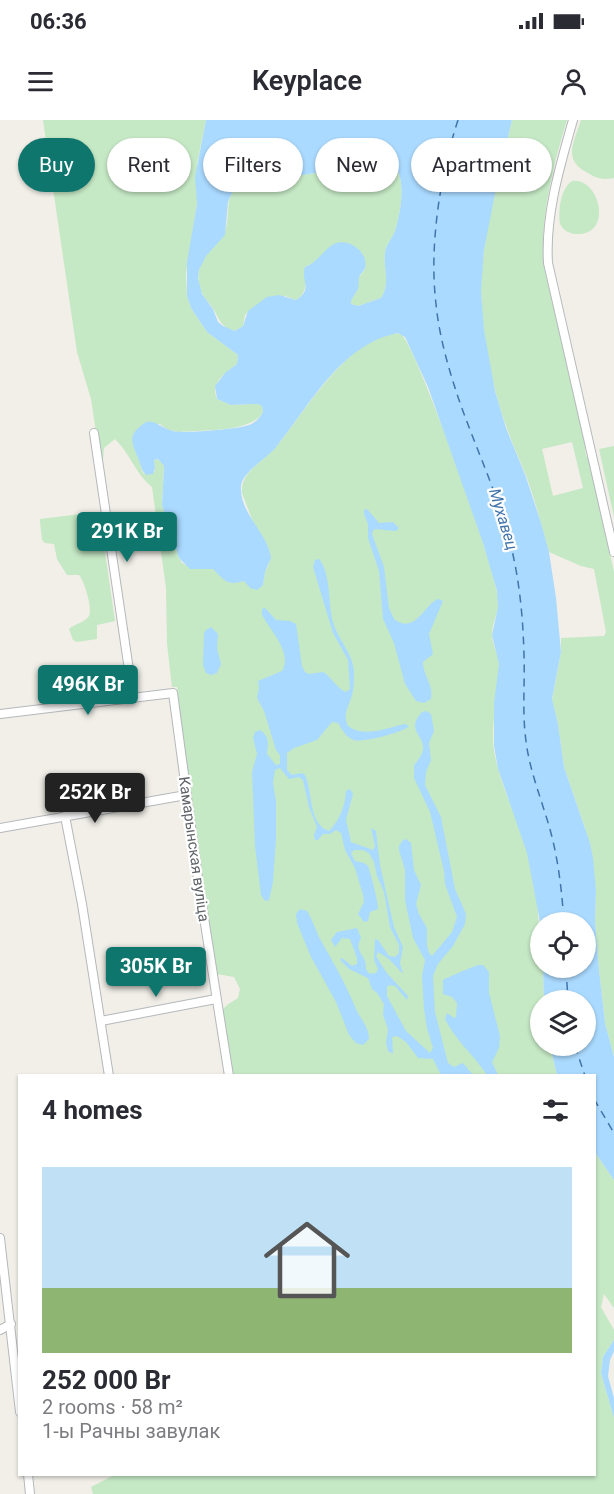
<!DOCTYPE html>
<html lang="en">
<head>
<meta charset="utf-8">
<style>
  :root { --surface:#fff; --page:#f2f2f3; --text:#2b2b33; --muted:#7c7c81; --accent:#0f766e }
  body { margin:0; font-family:Roboto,sans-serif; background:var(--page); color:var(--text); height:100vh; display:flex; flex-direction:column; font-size:22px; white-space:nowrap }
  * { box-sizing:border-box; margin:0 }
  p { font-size:20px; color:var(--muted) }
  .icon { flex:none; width:33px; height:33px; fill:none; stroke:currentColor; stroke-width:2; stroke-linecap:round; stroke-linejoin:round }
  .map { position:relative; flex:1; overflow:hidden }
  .sheet { position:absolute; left:18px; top:954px; width:578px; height:402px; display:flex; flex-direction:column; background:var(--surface); border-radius:0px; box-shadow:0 2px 4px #0004 }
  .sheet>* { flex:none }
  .guide { position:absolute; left:18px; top:18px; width:579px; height:54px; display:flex; gap:12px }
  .fabs { position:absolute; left:530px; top:792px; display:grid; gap:12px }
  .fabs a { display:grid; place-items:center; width:66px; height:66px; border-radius:50%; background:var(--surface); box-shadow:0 2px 4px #0004; font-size:30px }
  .price { position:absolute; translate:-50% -51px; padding:0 14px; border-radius:6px; background:var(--accent); color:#fff; font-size:20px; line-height:39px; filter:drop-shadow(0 2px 3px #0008) }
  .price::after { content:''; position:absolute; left:50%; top:36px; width:18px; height:14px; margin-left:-9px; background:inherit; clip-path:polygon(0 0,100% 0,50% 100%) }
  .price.on { background:#222; color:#fff }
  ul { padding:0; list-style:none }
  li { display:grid; align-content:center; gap:12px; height:318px; padding:0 24px }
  li span { display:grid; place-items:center; height:186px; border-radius:0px; color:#555 }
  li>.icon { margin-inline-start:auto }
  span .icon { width:108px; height:108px; fill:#fffc; stroke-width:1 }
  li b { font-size:26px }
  h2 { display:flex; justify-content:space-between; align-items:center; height:72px; padding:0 24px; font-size:26px }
  .tag { padding:0 21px; border-radius:27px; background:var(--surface); box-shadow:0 2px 4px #0004; font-size:21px; line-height:54px }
  .tag.on { background:var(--accent); color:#fff }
  .status { display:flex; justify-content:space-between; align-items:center; height:42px; padding:0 30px; background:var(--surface); direction:ltr }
  .status svg { height:16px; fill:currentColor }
  header { display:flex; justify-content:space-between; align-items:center; height:78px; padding:0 24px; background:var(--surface); font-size:27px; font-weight:600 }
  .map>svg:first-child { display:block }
</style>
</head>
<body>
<div class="status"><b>06:36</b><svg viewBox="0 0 49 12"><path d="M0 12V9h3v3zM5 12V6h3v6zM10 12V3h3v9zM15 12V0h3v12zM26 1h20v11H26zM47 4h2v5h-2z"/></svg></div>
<header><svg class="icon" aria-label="menu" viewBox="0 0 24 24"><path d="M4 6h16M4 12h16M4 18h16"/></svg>Keyplace<svg class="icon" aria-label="person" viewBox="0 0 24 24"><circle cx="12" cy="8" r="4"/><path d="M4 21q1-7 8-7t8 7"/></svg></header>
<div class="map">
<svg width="614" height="1374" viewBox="0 0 614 1374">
  <rect width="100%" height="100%" fill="#f1efe8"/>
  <g fill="#c5e8c5" fill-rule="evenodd">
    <path d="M 43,0 L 206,0 L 197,44 L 197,84 L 186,153 L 187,176 L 191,188 L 207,212 L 238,235 L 237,244 C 225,254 210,262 217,279 L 231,285 L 258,284 L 262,285 L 263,292 C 252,313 200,310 179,312 L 168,310 L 160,304 L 142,305 C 128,319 133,323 139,340 C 141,345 141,349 144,354 L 155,351 L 154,341 L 156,339 L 160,341 L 164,346 L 162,385 L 179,438 L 182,443 L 194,449 L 213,449 L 230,463 L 244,461 L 263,464 L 265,452 L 269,444 L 242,373 C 240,352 263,342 276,327 C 302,297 354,207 401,214 C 417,227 496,451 498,478 C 500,491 492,502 492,514 C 492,525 499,534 499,545 C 499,574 490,602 494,631 C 500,665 517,697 527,730 C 538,769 540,808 540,848 L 543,848 L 544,880 L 540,880 L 540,926 L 550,926 L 557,955 L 231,955 L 221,891 L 227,885 L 238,878 L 240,869 L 234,857 L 217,854 L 194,713 L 177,567 L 172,567 L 167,524 L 166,468 L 152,367 C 135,353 131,335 115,319 L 104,328 L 102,352 L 91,279 L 77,232 Z"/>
    <path d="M 512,0 L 567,0 C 553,46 538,104 545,152 L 586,322 C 584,330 585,336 590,342 L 614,452 L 614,937 L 605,903 L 599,850 L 595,801 L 596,770 L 585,708 L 564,647 L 558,604 L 552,580 L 561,532 L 561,518 L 604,516 L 606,512 L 594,449 L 581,446 L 549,432 C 542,408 536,383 527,358 C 518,336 508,314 501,291 C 489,252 481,210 481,170 C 482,112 499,55 512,0 ZM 572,322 L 583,368 L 553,376 L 542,329 Z"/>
    <path d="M 581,0 L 614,0 L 614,58 C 602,60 598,59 588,53 C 562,40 574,22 581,0 Z"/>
    <path d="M 381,39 C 411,41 401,92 395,111 C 393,117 388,122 386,128 C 381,145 392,161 381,178 L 358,186 L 351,184 L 351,181 L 356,172 L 359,157 L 365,149 L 364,140 L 328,129 L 315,142 L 305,147 C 305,160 309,172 296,180 L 285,176 L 251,189 L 245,195 L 243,206 L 235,211 C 222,208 220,201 214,190 C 211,184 206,181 203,175 C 194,159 199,142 211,129 C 217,122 222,120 225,112 C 231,94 223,73 242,62 C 258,51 277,56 296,55 C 325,54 353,43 381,39 Z"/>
    <path d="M 572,61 C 600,57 614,117 575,114 C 568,113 563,110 560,104 C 558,92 560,69 572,61 Z"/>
    <path d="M 614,326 L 614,397 L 599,329 Z"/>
    <path d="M 97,392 L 100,398 L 115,501 L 97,505 L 97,519 L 77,522 L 73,520 L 69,509 C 74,504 86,502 89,496 C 93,489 84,460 79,455 L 67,455 L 57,439 L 54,424 L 45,423 L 42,420 L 40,402 L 40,399 Z"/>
    <path d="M 594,1031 L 614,1060 L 614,1188 L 604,1174 L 601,1187 L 614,1210 L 614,1220 L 603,1237 L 601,1253 L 614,1298 L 614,1374 L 93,1374 L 91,1367 L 116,1354 L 154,1356 L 163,1354 L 594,1354 Z"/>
  </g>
  <g fill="#aadaff" fill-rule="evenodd">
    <path d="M 206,0 L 512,0 L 497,63 L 484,130 L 481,171 L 484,210 L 495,271 L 506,308 L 526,357 L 541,403 L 549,432 L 556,478 L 561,532 L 552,579 L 558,604 L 564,647 L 590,723 L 593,738 L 596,770 L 595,801 L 599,850 L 605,903 L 614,937 L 614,1060 L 594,1031 L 594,956 L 557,955 L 550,926 L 585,926 L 585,880 L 544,880 L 543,848 L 585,848 L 585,802 L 540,802 L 527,733 L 498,649 L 494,626 L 494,583 L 499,544 L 492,515 L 498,487 L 497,471 L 483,423 L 428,267 L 405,217 L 398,213 C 341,224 310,285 277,326 C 268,338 242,352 241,366 C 239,393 268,413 271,438 L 265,452 L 263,465 L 257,470 L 250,468 L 244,461 C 227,466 225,461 213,449 L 190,449 L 179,438 L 162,385 L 164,346 L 158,339 L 154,340 L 155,348 L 153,354 L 146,355 C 141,350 141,345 138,338 C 131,321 127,315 146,302 C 157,300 162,309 173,311 C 184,314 238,309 249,305 C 256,302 260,298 263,292 L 262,286 L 258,284 L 231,285 L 217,279 L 215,266 L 225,253 L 237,244 L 238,235 L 207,212 L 191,188 L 187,176 L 187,142 L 197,84 L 195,57 ZM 381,39 C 411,41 401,92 395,111 C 393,117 388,122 386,128 C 381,145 392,161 381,178 L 358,186 L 351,184 L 351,181 C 353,177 356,173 358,169 C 359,164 358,160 360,155 C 361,154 365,149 365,148 C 369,132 348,117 334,124 C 323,130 318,142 305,147 C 300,160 314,169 296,180 L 279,175 L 267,177 L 248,191 L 243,206 L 235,211 L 223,206 L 218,202 L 213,189 L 202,174 L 198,158 L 199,150 L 206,136 L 225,115 L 228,82 L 234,68 L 246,59 L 256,55 L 303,55 L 344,48 Z"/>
    <path d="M 367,389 L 379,403 L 393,402 L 399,408 L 396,411 L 374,409 L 372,414 L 384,447 L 389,488 L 394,499 C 415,515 424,485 438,479 L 443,481 L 429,514 L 433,534 L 423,542 C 423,556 434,565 431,579 L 424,583 L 416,581 L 405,564 L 394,523 L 383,499 L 379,451 L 368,418 L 368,404 L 364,394 L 364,390 Z"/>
    <path d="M 319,439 C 331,453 328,484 333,502 C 338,520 353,533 354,552 C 354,560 354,568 352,575 C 349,587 342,594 348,606 C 365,618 387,608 405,604 L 409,606 C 404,612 363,623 354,620 C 346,618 342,609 338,603 L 332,602 L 317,620 L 294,628 L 287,633 L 287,650 L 292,655 L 302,653 L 305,655 C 313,672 308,704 329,711 C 340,700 345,686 346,671 L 350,669 L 353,674 L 346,700 L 351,722 L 373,730 L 375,726 L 371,708 L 376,711 L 380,745 L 394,807 L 403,827 L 400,843 L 403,854 L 389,839 L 378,832 L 376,836 L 386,852 L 408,876 L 407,880 L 395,866 L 389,865 L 387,867 L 387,876 L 406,911 L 430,933 L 433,928 L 427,908 L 424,889 L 422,856 L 425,840 L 413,818 L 405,780 L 405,750 L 399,730 L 399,726 L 403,720 L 406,719 L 411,723 L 414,750 L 421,765 L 416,784 L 419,794 L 427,808 L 427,826 L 429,833 L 432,836 L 452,812 L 457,797 L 445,764 L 444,751 L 430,692 L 414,658 L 414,645 C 440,617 400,616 422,592 L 426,591 L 431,594 L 434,611 L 429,623 L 431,640 L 426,652 L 425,665 L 441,697 L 455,769 L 466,794 L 465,804 L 453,826 L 438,844 L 433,856 L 435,892 L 448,943 L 454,947 L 463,943 L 473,955 L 441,955 L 433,939 L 418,938 L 406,922 L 397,916 L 392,917 L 393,934 L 388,931 L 386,923 L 388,909 L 383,895 L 384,884 L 377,873 L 372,869 L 368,858 L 349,849 L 340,840 L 342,838 L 352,846 L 357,844 L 357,838 L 350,819 L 342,818 L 335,827 L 331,820 L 337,812 L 357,808 L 361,818 C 355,829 361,832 365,841 C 367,848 364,849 370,854 L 376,853 L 378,849 L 374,840 L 375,819 L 378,820 L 389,836 L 395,837 L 399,833 L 399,825 L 390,807 L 384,772 L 377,756 L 374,742 L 369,733 L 363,730 L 354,730 L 351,733 L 355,741 C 359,742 365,742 368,746 C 370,750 379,786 378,789 L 370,792 L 368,801 L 364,802 L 358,794 L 364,782 L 363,775 L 355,748 L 345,730 L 341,713 L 336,710 L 330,714 L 323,714 L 318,720 L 315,720 L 314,715 L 317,707 L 309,687 L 303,660 L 299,657 L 289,659 L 280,648 L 275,650 L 273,663 L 276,681 L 276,720 L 273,762 L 269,780 L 265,781 L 261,775 L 255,726 L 252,652 L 257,634 L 253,618 L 255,612 L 260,610 C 270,617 268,623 267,634 L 276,645 L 280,644 L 280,635 L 276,630 L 264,591 L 257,578 L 259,568 L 258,561 L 282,551 C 293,533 270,510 262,495 L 262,489 L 265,488 L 276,500 L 290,501 L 296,504 L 302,546 L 305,552 L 309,554 L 323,552 C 332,557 336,568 346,572 L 350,569 L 348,540 L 333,513 L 313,447 L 315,440 Z"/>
    <path d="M 211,507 L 218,514 L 217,528 L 221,544 L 217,553 L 211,555 L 206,553 L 203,545 L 204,513 L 206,510 Z"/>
    <path d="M 300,789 L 307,791 C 312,799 315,808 319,817 C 333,842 345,862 356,889 C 361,900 369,907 369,919 L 363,925 L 356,923 L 349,915 L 336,882 L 311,837 L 297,803 L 296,794 Z"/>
    <path d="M 479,845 L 483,845 L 489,852 L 489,873 L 500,916 L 499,928 L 492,942 L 498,955 L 487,955 C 474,935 455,920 445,899 L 447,893 L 454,898 L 456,897 L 457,883 L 452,877 L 443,874 L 443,860 C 446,858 474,846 479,845 Z"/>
    <path d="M 614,1220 L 614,1231 L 610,1240 L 608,1256 L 614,1278 L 614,1298 L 601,1253 L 603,1237 Z"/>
  </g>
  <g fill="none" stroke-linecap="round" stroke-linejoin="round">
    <g stroke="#4174aa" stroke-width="1.5" stroke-dasharray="8 6" stroke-linecap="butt">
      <path d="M 458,0 C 440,55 429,126 436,184 C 439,215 448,247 458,277 C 474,324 496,370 509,418 C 519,456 523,495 524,535 C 525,563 522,592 526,621 C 530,654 544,685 552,717 C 559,745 562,774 564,802"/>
      <path d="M 566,848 L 568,880"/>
      <path d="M 575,926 L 585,956"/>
      <path d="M 594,979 L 614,1013"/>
    </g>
    <g stroke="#b5b8bc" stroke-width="10">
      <g id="minor">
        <path d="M 573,0 C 560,46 545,95 548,143 L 614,432"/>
        <path d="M 94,313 L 133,577"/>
        <path d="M 0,594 L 173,573 L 199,766 L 229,956"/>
        <path d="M 65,696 L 82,784 L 109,956"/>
        <path d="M 0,708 L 186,675"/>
        <path d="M 101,901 L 216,879"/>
        <path d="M 0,1118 L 20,1292"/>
        <path d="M 0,1210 L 11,1204"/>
        <path d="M 28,1354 L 30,1374"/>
      </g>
    </g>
    <use href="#minor" stroke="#fff" stroke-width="8"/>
  </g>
  <g text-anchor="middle" stroke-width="4.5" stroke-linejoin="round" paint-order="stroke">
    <g font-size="15" fill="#5f6368" stroke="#fff">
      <text transform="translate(194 729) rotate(82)" y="5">Камарынская вуліца</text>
    </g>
    <g font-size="16" font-style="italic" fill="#4174aa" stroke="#fff">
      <text transform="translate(504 399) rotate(73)" y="6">Мухавец</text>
    </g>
  </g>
</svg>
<div class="fabs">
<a><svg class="icon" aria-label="locate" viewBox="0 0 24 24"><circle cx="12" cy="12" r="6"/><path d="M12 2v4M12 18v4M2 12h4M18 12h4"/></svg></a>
<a><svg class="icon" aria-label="layers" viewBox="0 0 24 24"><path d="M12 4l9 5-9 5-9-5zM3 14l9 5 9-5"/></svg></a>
</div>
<b class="price" style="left:127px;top:443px">291K Br</b>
<b class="price" style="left:88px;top:596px">496K Br</b>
<b class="price on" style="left:95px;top:704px">252K Br</b>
<b class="price" style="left:156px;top:878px">305K Br</b>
<div class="guide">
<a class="tag on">Buy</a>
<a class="tag">Rent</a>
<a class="tag">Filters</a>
<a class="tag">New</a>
<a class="tag">Apartment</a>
</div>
<section class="sheet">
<h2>4 homes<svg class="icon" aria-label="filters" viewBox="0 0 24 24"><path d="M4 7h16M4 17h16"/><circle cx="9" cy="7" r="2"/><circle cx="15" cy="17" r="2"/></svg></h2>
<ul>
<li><span style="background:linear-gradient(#bfe0f5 65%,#8fb573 0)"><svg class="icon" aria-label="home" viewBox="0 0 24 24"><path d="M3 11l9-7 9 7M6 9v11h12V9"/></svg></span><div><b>252 000 Br</b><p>2 rooms · 58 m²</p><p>1-ы Рачны завулак</p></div></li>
</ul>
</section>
</div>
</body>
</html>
